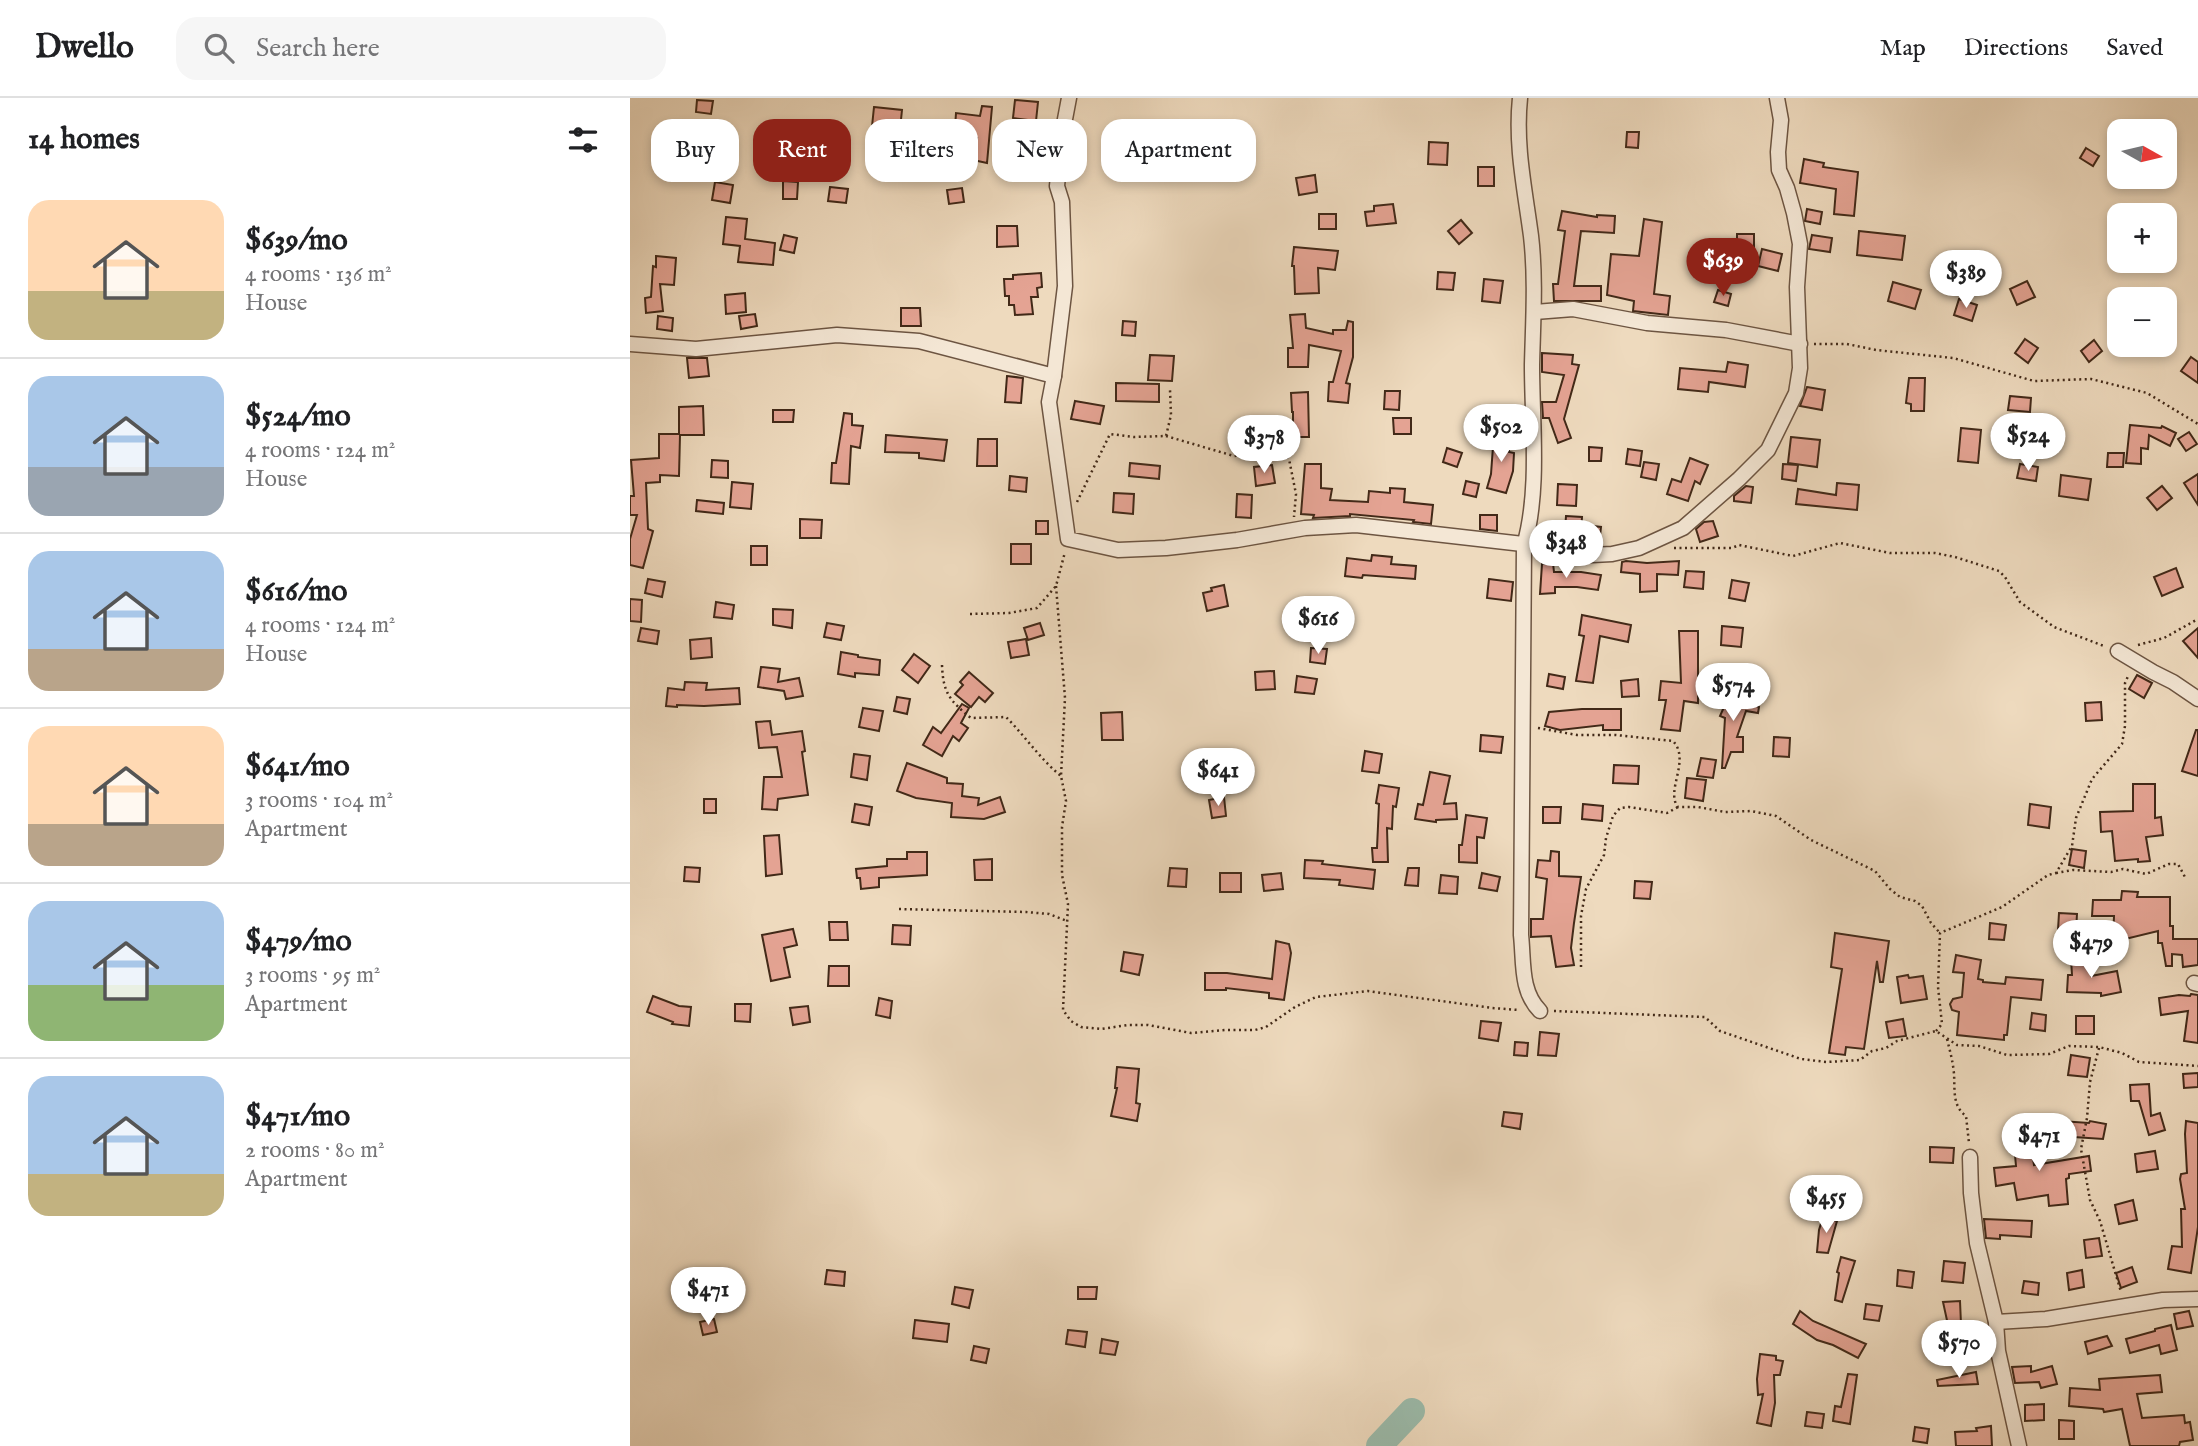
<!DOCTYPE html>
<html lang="en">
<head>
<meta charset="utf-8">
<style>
  :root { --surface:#fff; --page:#f6f6f6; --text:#202124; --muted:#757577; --line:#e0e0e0; --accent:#8f2418 }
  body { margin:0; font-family:"IM FELL English",serif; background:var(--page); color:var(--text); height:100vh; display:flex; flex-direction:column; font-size:26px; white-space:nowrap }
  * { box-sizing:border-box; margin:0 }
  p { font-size:23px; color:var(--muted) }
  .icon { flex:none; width:38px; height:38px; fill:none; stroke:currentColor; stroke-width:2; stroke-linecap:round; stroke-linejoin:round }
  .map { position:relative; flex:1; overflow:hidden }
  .sheet { display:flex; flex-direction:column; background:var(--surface); width:630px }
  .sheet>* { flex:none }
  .top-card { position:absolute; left:21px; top:21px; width:665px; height:63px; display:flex; gap:14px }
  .needle { width:46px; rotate:98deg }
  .tools { position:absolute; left:1477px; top:21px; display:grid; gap:14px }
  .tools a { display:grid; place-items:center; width:70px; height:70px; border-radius:14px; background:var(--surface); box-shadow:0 4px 10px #0003; font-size:35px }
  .price { position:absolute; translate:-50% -60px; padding:0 16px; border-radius:24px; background:#fff; color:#222; font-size:23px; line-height:46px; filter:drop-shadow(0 2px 4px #0008) }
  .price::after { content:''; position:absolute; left:50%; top:42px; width:21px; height:16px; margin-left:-10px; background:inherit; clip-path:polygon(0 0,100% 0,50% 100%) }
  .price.current { background:var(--accent); color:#fff }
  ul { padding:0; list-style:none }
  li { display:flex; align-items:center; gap:21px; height:175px; padding:0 28px }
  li+li { border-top:2px solid var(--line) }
  li span { display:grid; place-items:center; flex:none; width:196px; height:140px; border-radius:21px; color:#555 }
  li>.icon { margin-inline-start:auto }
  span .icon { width:84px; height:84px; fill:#fffc; stroke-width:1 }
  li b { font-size:30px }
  h2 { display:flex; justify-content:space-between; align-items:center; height:84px; padding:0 28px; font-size:30px }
  .tag { padding:0 24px; border-radius:21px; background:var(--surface); box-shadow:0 4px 10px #0003; font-size:24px; line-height:63px }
  .tag.current { background:var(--accent); color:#fff }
  header { display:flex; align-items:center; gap:42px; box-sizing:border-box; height:98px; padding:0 35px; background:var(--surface); border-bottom:2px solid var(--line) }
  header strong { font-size:33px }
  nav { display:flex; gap:38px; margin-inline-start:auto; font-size:24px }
  .search { width:490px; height:63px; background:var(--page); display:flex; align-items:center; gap:18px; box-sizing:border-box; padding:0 24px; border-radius:21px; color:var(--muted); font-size:26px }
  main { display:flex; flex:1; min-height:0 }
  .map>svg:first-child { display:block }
</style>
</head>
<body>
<header>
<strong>Dwello</strong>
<div class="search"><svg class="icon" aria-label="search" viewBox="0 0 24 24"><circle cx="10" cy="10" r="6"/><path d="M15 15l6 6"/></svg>Search here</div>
<nav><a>Map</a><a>Directions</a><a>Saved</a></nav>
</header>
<main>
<section class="sheet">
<h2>14 homes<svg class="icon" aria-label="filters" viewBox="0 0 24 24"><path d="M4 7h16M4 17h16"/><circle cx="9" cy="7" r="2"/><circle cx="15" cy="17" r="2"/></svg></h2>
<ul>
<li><span style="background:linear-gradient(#ffd9b3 65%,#c2b280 0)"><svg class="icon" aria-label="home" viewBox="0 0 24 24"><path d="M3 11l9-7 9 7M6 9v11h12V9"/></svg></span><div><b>$639/mo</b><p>4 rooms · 136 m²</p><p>House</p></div></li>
<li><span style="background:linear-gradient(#a9c7e8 65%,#9aa5b1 0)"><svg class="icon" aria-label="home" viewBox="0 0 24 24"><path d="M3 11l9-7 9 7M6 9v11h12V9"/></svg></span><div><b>$524/mo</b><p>4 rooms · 124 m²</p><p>House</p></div></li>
<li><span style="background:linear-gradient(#a9c7e8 70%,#b9a48a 0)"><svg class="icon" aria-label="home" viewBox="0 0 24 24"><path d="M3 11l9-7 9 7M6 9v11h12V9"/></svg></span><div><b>$616/mo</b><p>4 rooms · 124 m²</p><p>House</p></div></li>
<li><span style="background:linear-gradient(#ffd9b3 70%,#b9a48a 0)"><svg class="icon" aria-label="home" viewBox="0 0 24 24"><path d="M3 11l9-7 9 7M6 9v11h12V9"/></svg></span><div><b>$641/mo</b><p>3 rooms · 104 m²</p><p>Apartment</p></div></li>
<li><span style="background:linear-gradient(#a9c7e8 60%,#8fb573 0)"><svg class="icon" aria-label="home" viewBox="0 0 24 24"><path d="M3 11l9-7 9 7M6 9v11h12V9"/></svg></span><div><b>$479/mo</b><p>3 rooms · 95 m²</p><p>Apartment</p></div></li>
<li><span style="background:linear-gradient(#a9c7e8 70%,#c2b280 0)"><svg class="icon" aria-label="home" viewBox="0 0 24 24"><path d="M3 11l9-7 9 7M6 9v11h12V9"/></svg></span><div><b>$471/mo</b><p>2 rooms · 80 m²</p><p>Apartment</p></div></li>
</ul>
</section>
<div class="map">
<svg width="1568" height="1348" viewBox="0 0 1568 1348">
  <rect width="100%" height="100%" fill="#eedabe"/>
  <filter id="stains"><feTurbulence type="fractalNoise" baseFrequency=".00286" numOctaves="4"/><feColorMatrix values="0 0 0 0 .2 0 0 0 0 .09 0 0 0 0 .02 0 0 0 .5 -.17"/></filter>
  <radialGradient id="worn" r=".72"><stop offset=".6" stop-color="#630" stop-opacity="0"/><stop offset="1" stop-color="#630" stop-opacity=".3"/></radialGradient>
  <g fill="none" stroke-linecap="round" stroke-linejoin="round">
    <path stroke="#9bbbab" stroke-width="26" d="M 749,1348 L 782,1313"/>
  </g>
  <g fill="#e4a393" stroke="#422918" stroke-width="2">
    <path d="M 67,2 L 83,3 L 81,16 L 66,14 Z"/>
    <path d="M 385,2 L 408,4 L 406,23 L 383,20 Z"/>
    <path d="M 352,8 L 362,9 L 357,65 L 343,62 L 347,40 L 337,39 L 338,32 L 325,30 L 326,15 L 350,18 Z"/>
    <path d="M 244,9 L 272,12 L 269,41 L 241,38 Z"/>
    <path d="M 997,34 L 1009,34 L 1008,50 L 996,49 Z"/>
    <path d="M 62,42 L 83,44 L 81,61 L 61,59 Z"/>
    <path d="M 799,44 L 818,45 L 817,67 L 798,66 Z"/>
    <path d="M 1456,50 L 1469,58 L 1463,68 L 1450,60 Z"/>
    <path d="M 1174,61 L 1194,65 L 1193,69 L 1228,74 L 1224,118 L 1204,116 L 1206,91 L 1170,85 Z"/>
    <rect x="848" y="69" width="16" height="19"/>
    <path d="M 685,77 L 687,94 L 669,97 L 666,80 Z"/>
    <path d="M 153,83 L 168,84 L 167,101 L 153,101 Z"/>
    <path d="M 85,84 L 103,87 L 100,105 L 82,102 Z"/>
    <path d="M 200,89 L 218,91 L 216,105 L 198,103 Z"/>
    <path d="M 332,90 L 334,104 L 319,106 L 317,92 Z"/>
    <path d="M 763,106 L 766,125 L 737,128 L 735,114 L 744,113 L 744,108 Z"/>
    <path d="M 1177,111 L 1192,114 L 1190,126 L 1175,123 Z"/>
    <path d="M 932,113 L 967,119 L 967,117 L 985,118 L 984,135 L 951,133 L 944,188 L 971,188 L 971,203 L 924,203 L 923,186 L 928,186 L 935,133 L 928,132 Z"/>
    <rect x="689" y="116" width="17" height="15"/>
    <path d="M 96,119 L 117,121 L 115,141 L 145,145 L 143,167 L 108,164 L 110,148 L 93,146 Z"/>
    <path d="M 1014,121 L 1032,124 L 1024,196 L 1040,198 L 1038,217 L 1003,213 L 1004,203 L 977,197 L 981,156 L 1009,158 Z"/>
    <path d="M 831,122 L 842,135 L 829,146 L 818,133 Z"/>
    <path d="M 367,128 L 387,128 L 388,148 L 367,149 Z"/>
    <path d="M 1229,133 L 1275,138 L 1272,162 L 1227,157 Z"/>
    <path d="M 1107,136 L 1124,136 L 1124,153 L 1107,152 Z"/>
    <path d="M 154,137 L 167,140 L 164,155 L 150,152 Z"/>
    <path d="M 1182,137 L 1202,140 L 1200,154 L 1179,151 Z"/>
    <path d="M 664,149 L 708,153 L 705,172 L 688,170 L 689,195 L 665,196 L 664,168 L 662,168 Z"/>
    <path d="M 1132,151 L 1152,156 L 1148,173 L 1128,168 Z"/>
    <path d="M 26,158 L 46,160 L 44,187 L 30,186 L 33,213 L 16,215 L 15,200 L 21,199 L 23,168 L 26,169 Z"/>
    <path d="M 808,174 L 825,175 L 823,192 L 807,191 Z"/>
    <path d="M 411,175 L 412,189 L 407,190 L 408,199 L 401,199 L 403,216 L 385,217 L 384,207 L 379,207 L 379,198 L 375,198 L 374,181 L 383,181 L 383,177 Z"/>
    <path d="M 854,181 L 873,183 L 870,205 L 852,203 Z"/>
    <path d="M 1397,183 L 1405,199 L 1387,207 L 1380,191 Z"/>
    <path d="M 1263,184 L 1291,192 L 1285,211 L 1258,203 Z"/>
    <path d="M 1088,192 L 1101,196 L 1098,208 L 1084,204 Z"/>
    <path d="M 115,195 L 116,214 L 96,216 L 95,197 Z"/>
    <path d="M 1329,201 L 1347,207 L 1342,223 L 1324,217 Z"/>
    <path d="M 271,210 L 290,210 L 291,228 L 271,228 Z"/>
    <path d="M 125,216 L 127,228 L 111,231 L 109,218 Z"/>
    <path d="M 675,216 L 676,230 L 703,236 L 703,232 L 716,232 L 718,223 L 723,224 L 723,259 L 716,285 L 720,286 L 718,305 L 698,303 L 699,284 L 703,284 L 711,253 L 679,247 L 678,269 L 658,269 L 658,250 L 663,250 L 660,217 Z"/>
    <path d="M 28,218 L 43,220 L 42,233 L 27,231 Z"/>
    <path d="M 493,223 L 506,224 L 505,238 L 492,237 Z"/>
    <path d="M 1395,241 L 1408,250 L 1398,265 L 1385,255 Z"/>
    <path d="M 1464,242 L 1472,253 L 1459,264 L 1451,253 Z"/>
    <path d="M 912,255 L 943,257 L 942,266 L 949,267 L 934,321 L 941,340 L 928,345 L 919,320 L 913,320 L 912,304 L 926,304 L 934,277 L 912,274 Z"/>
    <path d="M 520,257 L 544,258 L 542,283 L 518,282 Z"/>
    <path d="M 1561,259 L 1568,264 L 1568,285 L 1551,273 Z"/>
    <path d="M 57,260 L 77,260 L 79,278 L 59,280 Z"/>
    <path d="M 1098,264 L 1118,267 L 1115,289 L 1079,284 L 1078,294 L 1048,291 L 1050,270 L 1096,274 Z"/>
    <path d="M 377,278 L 393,280 L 391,305 L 375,304 Z"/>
    <path d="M 1279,280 L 1295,280 L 1294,313 L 1281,313 L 1281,306 L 1276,305 Z"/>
    <path d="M 486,285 L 529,286 L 529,304 L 486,303 Z"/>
    <path d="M 1177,289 L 1195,292 L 1192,312 L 1170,308 Z"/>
    <path d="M 755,293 L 770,293 L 769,312 L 754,311 Z"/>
    <path d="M 678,294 L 679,339 L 663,339 L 663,314 L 662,314 L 661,295 Z"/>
    <path d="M 1380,298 L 1401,300 L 1400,314 L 1378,312 Z"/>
    <path d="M 445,303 L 474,308 L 470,326 L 441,321 Z"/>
    <path d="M 73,308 L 74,337 L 50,337 L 49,378 L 30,377 L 30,384 L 16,385 L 18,431 L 23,433 L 13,470 L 0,467 L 0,441 L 7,417 L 0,417 L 0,398 L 4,398 L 1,362 L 29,360 L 29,336 L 49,336 L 49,309 Z"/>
    <path d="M 143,312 L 164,312 L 163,324 L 143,324 Z"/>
    <path d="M 214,315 L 222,316 L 222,327 L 233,328 L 230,350 L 221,348 L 219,386 L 201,385 L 202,365 L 206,365 Z"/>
    <path d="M 763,320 L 781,320 L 781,336 L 764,336 Z"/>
    <path d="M 1500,327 L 1531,330 L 1532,328 L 1546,335 L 1540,348 L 1519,337 L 1518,351 L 1511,350 L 1511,366 L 1496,365 Z"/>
    <path d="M 1331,330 L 1351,332 L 1348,365 L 1328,363 Z"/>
    <path d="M 1559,334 L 1567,346 L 1556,353 L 1548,341 Z"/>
    <path d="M 864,335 L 879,335 L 879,354 L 884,355 L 883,373 L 876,395 L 857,390 L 861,376 Z"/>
    <path d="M 256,337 L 317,342 L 314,363 L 289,360 L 289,355 L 255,354 Z"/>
    <path d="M 1161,339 L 1190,342 L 1187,369 L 1158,365 Z"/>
    <path d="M 348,341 L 367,341 L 367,368 L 347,368 Z"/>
    <path d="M 959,349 L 972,350 L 971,363 L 959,363 Z"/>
    <path d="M 817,350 L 832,355 L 827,369 L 813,364 Z"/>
    <path d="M 998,351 L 1012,353 L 1010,368 L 996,366 Z"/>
    <path d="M 1478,355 L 1494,355 L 1493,369 L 1477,369 Z"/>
    <path d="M 1060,360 L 1078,367 L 1070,386 L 1065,383 L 1058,403 L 1037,396 L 1042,381 L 1051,384 Z"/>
    <path d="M 82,362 L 98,363 L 98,380 L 81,379 Z"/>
    <path d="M 1014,364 L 1029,366 L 1026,382 L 1011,379 Z"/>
    <path d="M 500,365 L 530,368 L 529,381 L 499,378 Z"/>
    <path d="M 675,366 L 691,366 L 691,390 L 702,391 L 700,402 L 738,404 L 739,393 L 760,395 L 760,390 L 775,391 L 774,404 L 803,407 L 801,426 L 783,424 L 784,422 L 720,416 L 720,418 L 683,420 L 684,417 L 671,416 Z"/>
    <path d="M 1153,366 L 1168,367 L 1166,383 L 1152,381 Z"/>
    <path d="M 1390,366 L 1408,369 L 1406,383 L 1387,380 Z"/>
    <path d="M 642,367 L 645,385 L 626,388 L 624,369 Z"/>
    <path d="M 1568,376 L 1568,407 L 1554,385 Z"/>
    <path d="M 1431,377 L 1461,381 L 1458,402 L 1429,398 Z"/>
    <path d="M 380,378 L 397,380 L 396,394 L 379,392 Z"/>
    <path d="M 836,383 L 849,386 L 846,399 L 833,396 Z"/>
    <path d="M 102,384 L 123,386 L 121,411 L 100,409 Z"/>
    <path d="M 1207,385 L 1229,387 L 1227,412 L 1166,406 L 1168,391 L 1206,397 Z"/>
    <path d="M 928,386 L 947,387 L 946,408 L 927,407 Z"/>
    <path d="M 1116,388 L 1123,389 L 1121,405 L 1104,403 L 1104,398 Z"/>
    <path d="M 1532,388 L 1542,400 L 1527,412 L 1517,400 Z"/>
    <path d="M 484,395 L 504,396 L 503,416 L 483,414 Z"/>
    <path d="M 607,396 L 622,397 L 621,420 L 606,419 Z"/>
    <path d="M 67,402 L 94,405 L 93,416 L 66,413 Z"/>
    <path d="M 850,417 L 867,417 L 867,433 L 850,431 Z"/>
    <path d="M 936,418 L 952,419 L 951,433 L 935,432 Z"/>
    <path d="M 170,421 L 192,422 L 191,440 L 170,440 Z"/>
    <rect x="406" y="423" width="12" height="13"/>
    <path d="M 1083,423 L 1088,438 L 1070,444 L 1066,431 L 1074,424 Z"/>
    <path d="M 954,427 L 971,429 L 969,447 L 953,444 Z"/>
    <rect x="381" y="446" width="20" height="20"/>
    <rect x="121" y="448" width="16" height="19"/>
    <path d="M 742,457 L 762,459 L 761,466 L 786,468 L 785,481 L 733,477 L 732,480 L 715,478 L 717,460 L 741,463 Z"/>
    <path d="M 996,463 L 1017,465 L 1049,463 L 1048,477 L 1027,476 L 1027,493 L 1010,494 L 1010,476 L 991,474 L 992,464 Z"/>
    <path d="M 923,465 L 924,474 L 951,474 L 971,477 L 968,492 L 947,489 L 925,489 L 925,495 L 910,496 L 912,466 Z"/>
    <path d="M 1546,470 L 1553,489 L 1532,498 L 1524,479 Z"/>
    <path d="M 1056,473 L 1074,474 L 1073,491 L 1054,489 Z"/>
    <path d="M 18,481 L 35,484 L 32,499 L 15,495 Z"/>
    <path d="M 859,481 L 883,484 L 881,503 L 857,500 Z"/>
    <path d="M 1102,482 L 1119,485 L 1115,503 L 1099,500 Z"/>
    <path d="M 594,487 L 598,508 L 577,513 L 573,495 L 582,493 L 581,490 Z"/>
    <path d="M 0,501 L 12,502 L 11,524 L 0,523 Z"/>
    <path d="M 86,504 L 104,507 L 102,521 L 84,519 Z"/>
    <path d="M 143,511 L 163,512 L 162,530 L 143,527 Z"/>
    <path d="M 952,517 L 1001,527 L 998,544 L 970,538 L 963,585 L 946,583 L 954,538 L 949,537 Z"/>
    <path d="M 197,525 L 214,528 L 211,542 L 194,539 Z"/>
    <path d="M 410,525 L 414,537 L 398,542 L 394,530 Z"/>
    <path d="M 1092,528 L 1113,530 L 1111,549 L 1091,547 Z"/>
    <path d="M 11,530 L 29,533 L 27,546 L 8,543 Z"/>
    <path d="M 1568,530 L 1568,560 L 1553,543 Z"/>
    <path d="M 1049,533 L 1068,533 L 1068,605 L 1054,603 L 1050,633 L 1031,631 L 1036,602 L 1029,602 L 1031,583 L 1051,585 Z"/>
    <path d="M 81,540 L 82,559 L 61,561 L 60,542 Z"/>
    <path d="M 396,541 L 399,557 L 381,560 L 378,544 Z"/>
    <path d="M 681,550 L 697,551 L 695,566 L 680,564 Z"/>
    <path d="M 211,554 L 228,557 L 228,559 L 250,562 L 249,577 L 225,575 L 225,579 L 208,576 Z"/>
    <path d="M 284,556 L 300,568 L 288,585 L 272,572 Z"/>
    <path d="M 131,569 L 150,571 L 148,584 L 169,580 L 173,598 L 156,601 L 154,593 L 128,589 Z"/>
    <path d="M 644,573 L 645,591 L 626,592 L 625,574 Z"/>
    <path d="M 339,574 L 363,595 L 355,604 L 349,599 L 341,609 L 325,596 L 333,587 L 330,584 Z"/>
    <path d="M 919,576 L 935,579 L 933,591 L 917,588 Z"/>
    <path d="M 1507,577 L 1522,585 L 1514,600 L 1499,591 Z"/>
    <path d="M 667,578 L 687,581 L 684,596 L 665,594 Z"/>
    <path d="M 1008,581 L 1009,598 L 992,599 L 991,583 Z"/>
    <path d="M 55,584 L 77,585 L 76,592 L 109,590 L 110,606 L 74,608 L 47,607 L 47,609 L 36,608 L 38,590 L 54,592 Z"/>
    <path d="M 1086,593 L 1129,609 L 1128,615 L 1116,613 L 1107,639 L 1113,639 L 1113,654 L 1101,654 L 1095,670 L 1092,670 L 1095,620 L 1090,618 L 1094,609 L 1084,608 Z"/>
    <path d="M 267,599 L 280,601 L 277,616 L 264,613 Z"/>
    <path d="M 1471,604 L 1472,622 L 1456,623 L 1455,605 Z"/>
    <path d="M 332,606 L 339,610 L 331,625 L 338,630 L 329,643 L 323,638 L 312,658 L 293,647 L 303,629 L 311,635 Z"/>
    <path d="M 233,610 L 253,613 L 249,633 L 229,629 Z"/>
    <path d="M 952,611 L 991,611 L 991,632 L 973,632 L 973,627 L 930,632 L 915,628 L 919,614 Z"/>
    <path d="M 492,614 L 493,642 L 472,642 L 471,615 Z"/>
    <path d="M 140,623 L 142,637 L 172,633 L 175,653 L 172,654 L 178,697 L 148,701 L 147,712 L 132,711 L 134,679 L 152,679 L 147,649 L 129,650 L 126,624 Z"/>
    <path d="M 1566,632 L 1568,632 L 1568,678 L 1552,673 Z"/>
    <path d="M 851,637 L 873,639 L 871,655 L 850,653 Z"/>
    <path d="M 1144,639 L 1160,640 L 1159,659 L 1143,658 Z"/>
    <path d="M 735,653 L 752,656 L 749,675 L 732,673 Z"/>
    <path d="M 224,656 L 240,658 L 237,682 L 221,679 Z"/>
    <path d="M 1071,660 L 1086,662 L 1083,680 L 1067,678 Z"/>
    <path d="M 277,665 L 317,680 L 317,685 L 333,686 L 332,698 L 349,700 L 348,707 L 370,699 L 375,714 L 354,721 L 321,719 L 322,705 L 286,700 L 267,693 Z"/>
    <path d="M 984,667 L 1009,668 L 1008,686 L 983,685 Z"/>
    <path d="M 800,674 L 820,678 L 814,706 L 826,705 L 827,721 L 806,722 L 806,724 L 785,721 L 788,706 L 793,707 Z"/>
    <path d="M 1057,680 L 1076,682 L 1073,703 L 1055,700 Z"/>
    <path d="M 1503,686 L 1525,686 L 1525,720 L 1531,719 L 1533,737 L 1516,739 L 1520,763 L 1508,764 L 1508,761 L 1485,763 L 1482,733 L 1471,734 L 1470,714 L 1503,713 Z"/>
    <path d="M 749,687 L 769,690 L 766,709 L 763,708 L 762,731 L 757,730 L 758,764 L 743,764 L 742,750 L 747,750 L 749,706 L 746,705 Z"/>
    <path d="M 594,699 L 596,718 L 582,720 L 579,702 Z"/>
    <rect x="74" y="701" width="12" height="14"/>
    <path d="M 225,706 L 242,709 L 239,727 L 222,724 Z"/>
    <path d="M 953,706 L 973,708 L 972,723 L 952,721 Z"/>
    <path d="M 1400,706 L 1421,709 L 1419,730 L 1398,727 Z"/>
    <path d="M 913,709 L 931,709 L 930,725 L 913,725 Z"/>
    <path d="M 836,717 L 857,720 L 854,740 L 847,739 L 847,765 L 829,764 L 829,747 L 832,747 Z"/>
    <path d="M 149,737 L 152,776 L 136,778 L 134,738 Z"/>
    <path d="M 1442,751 L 1456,753 L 1454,770 L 1439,767 Z"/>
    <path d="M 921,753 L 929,754 L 929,778 L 951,779 L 944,825 L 941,850 L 944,867 L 926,869 L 921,838 L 901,839 L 901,821 L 913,821 L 917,781 L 906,779 L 908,762 L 920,763 Z"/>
    <path d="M 277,754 L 297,754 L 297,777 L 249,780 L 249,789 L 231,791 L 230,780 L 227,780 L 226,771 L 257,768 L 257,761 L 277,761 Z"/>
    <path d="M 362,761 L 362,782 L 345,782 L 344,762 Z"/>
    <path d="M 675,762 L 693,763 L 692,766 L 745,772 L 743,791 L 709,787 L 710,782 L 674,780 Z"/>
    <path d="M 55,769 L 70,770 L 69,784 L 54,783 Z"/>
    <path d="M 540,770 L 557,771 L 556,789 L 538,788 Z"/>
    <path d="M 778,770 L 789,770 L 788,788 L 775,787 Z"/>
    <rect x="590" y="775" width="21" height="19"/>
    <path d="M 651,775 L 653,791 L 634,793 L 632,777 Z"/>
    <path d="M 852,775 L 870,779 L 867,793 L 849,790 Z"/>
    <path d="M 811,777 L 828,779 L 827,796 L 809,795 Z"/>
    <path d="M 1005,783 L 1022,784 L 1020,801 L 1004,800 Z"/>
    <path d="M 1492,793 L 1508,794 L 1507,799 L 1540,799 L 1540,828 L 1543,828 L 1543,841 L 1568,841 L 1568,867 L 1553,869 L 1552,857 L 1542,856 L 1542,868 L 1536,868 L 1532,845 L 1528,845 L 1528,833 L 1483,844 L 1484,818 L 1462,818 L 1463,802 L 1491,802 Z"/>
    <path d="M 1429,815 L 1447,816 L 1446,833 L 1428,832 Z"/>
    <path d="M 199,824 L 217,824 L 218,842 L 200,842 Z"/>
    <path d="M 1360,825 L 1376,827 L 1374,842 L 1359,841 Z"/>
    <path d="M 263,827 L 281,828 L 280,847 L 262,846 Z"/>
    <path d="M 163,831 L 167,847 L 154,850 L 160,879 L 141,883 L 132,837 Z"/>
    <path d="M 1205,835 L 1259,843 L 1253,884 L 1250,884 L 1247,863 L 1234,951 L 1216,949 L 1215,957 L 1199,955 L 1212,871 L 1201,869 Z"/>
    <path d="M 646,843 L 659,846 L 661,855 L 654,902 L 639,900 L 639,895 L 596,890 L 596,892 L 575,892 L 575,875 L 597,875 L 642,881 Z"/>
    <path d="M 494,854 L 513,857 L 509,877 L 491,873 Z"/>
    <path d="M 1326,857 L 1351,862 L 1348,881 L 1353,882 L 1353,884 L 1375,886 L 1376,879 L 1413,882 L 1411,902 L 1381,899 L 1377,937 L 1374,937 L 1374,942 L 1327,937 L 1329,914 L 1322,912 L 1320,906 L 1323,901 L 1332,899 L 1334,875 L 1323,874 Z"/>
    <path d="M 1459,860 L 1461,878 L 1487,873 L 1491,894 L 1471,898 L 1471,895 L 1437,894 L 1438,877 L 1442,877 L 1441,861 Z"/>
    <path d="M 199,868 L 219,868 L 219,888 L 198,888 Z"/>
    <path d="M 1278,877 L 1279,880 L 1293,878 L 1297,901 L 1271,905 L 1267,879 Z"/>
    <path d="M 1561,896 L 1568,897 L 1568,945 L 1554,943 L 1558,913 L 1531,917 L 1529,900 L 1549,897 L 1560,898 Z"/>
    <path d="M 23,898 L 49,908 L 61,909 L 59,928 L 42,926 L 43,924 L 17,914 Z"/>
    <path d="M 249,900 L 262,903 L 260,920 L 246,917 Z"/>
    <path d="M 105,906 L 121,906 L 120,924 L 105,923 Z"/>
    <path d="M 178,908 L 180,924 L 163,927 L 160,910 Z"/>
    <path d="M 1402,915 L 1416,917 L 1415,933 L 1400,931 Z"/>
    <rect x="1446" y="918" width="18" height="18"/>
    <path d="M 1273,921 L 1276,938 L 1259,940 L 1256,924 Z"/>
    <path d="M 851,923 L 871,925 L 868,943 L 849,940 Z"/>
    <path d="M 910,934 L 929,936 L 926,958 L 908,957 Z"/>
    <path d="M 885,944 L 898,945 L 897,958 L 884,957 Z"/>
    <path d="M 1441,957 L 1460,960 L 1457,979 L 1438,977 Z"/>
    <path d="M 487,969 L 509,971 L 506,1005 L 510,1006 L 507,1023 L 481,1018 L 487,990 L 485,990 Z"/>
    <path d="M 1568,975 L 1568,989 L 1554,990 L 1553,976 Z"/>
    <path d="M 1519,986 L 1521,1018 L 1530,1015 L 1535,1032 L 1519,1037 L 1509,1003 L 1501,1003 L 1500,987 Z"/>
    <path d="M 874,1014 L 892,1016 L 890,1031 L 872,1028 Z"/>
    <path d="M 1430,1023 L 1459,1025 L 1460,1023 L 1476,1026 L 1473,1041 L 1429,1038 Z"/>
    <path d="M 1556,1023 L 1568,1025 L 1568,1129 L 1561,1175 L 1538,1171 L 1542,1148 L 1552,1149 L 1551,1111 L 1555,1111 L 1550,1081 L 1551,1076 L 1557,1075 L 1555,1036 Z"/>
    <path d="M 1391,1029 L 1404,1031 L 1401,1046 L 1404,1067 L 1459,1058 L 1461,1073 L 1439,1076 L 1439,1080 L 1436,1081 L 1438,1106 L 1419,1108 L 1418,1097 L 1387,1102 L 1384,1085 L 1366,1088 L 1364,1070 L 1386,1068 L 1384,1046 L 1389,1046 Z"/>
    <path d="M 1300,1049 L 1324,1050 L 1323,1065 L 1300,1064 Z"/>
    <path d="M 1525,1053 L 1528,1071 L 1507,1074 L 1505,1056 Z"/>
    <path d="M 1503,1102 L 1507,1122 L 1489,1126 L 1485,1107 Z"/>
    <path d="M 1193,1119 L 1207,1123 L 1198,1155 L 1187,1154 L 1189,1132 Z"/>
    <path d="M 1354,1121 L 1402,1123 L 1401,1139 L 1370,1137 L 1370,1141 L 1356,1140 Z"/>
    <path d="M 1469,1140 L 1472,1158 L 1456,1160 L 1454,1142 Z"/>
    <path d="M 1211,1159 L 1225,1163 L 1212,1204 L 1205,1202 L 1209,1175 L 1207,1174 Z"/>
    <path d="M 1314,1163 L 1335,1165 L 1333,1185 L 1312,1183 Z"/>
    <path d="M 1502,1169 L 1507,1184 L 1491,1190 L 1486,1175 Z"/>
    <path d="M 197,1172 L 215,1174 L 214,1188 L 195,1186 Z"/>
    <path d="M 1268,1172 L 1284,1174 L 1282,1190 L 1267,1188 Z"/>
    <path d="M 1452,1172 L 1454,1189 L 1439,1192 L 1437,1175 Z"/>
    <path d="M 1394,1183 L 1409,1185 L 1408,1197 L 1392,1195 Z"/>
    <path d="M 325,1189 L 343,1192 L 339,1210 L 322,1206 Z"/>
    <path d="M 448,1189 L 467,1189 L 466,1201 L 448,1201 Z"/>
    <path d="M 1330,1203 L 1331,1226 L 1318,1227 L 1313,1204 Z"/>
    <path d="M 1236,1206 L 1252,1208 L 1249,1223 L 1234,1221 Z"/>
    <path d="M 1170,1213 L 1183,1223 L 1236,1246 L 1228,1260 L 1203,1247 L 1187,1242 L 1163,1226 Z"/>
    <path d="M 1559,1213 L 1563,1228 L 1547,1231 L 1544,1216 Z"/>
    <path d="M 84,1221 L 87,1234 L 73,1237 L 70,1224 Z"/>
    <path d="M 285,1222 L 319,1226 L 317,1244 L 283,1240 Z"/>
    <path d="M 1541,1227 L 1547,1252 L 1531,1256 L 1529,1247 L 1500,1255 L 1496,1241 L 1525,1233 L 1525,1231 Z"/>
    <path d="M 438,1232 L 457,1234 L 455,1249 L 436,1246 Z"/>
    <path d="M 1321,1233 L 1337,1233 L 1337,1248 L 1322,1248 Z"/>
    <path d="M 1477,1238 L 1482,1248 L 1458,1256 L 1455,1244 Z"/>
    <path d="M 472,1241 L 488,1244 L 485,1257 L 470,1255 Z"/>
    <path d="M 344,1248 L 359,1251 L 356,1265 L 341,1262 Z"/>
    <path d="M 1130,1256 L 1146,1258 L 1146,1262 L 1153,1263 L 1150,1277 L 1144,1277 L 1145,1305 L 1141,1328 L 1127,1325 L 1133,1296 L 1128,1297 L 1127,1281 Z"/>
    <path d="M 1401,1268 L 1401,1274 L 1422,1268 L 1427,1286 L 1411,1290 L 1409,1284 L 1385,1285 L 1382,1269 Z"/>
    <path d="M 1346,1274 L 1348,1286 L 1308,1288 L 1307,1282 Z"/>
    <path d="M 1218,1276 L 1227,1277 L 1220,1326 L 1203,1323 L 1205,1308 L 1211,1309 Z"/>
    <path d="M 1530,1277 L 1532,1294 L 1507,1296 L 1512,1320 L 1554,1317 L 1555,1325 L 1560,1324 L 1563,1342 L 1550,1344 L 1549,1348 L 1500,1348 L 1492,1311 L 1474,1314 L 1473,1311 L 1439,1308 L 1440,1290 L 1470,1292 L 1469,1281 Z"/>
    <path d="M 1414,1306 L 1414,1322 L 1395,1323 L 1395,1307 Z"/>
    <path d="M 1177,1314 L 1194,1316 L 1192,1330 L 1175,1328 Z"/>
    <path d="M 1429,1322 L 1444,1323 L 1444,1341 L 1429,1341 Z"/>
    <path d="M 1361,1328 L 1362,1348 L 1326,1348 L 1325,1334 L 1347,1333 L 1346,1330 Z"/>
    <path d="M 1285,1329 L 1299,1331 L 1297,1345 L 1283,1343 Z"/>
  </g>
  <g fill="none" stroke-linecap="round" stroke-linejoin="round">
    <g stroke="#6d5542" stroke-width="17">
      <g id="street">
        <path d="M 439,0 L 432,37 L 427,88 L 432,104 L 435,188 L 424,278 L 419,304 L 438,441 L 488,452 L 536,450 L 607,442 L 675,430 L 726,427 L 945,452 L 962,457 L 982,456 L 1009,450 L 1053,430 L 1109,381 L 1138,352 L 1166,295 L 1170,270 L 1167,189 L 1170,146 L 1164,115 L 1157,90 L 1149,72 L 1148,54 L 1151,22 L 1147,0"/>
        <path d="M 890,0 C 885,47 895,92 901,138 C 906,181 903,224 902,267 C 902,325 910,392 894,448 L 891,837 C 894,864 890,893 910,913"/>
        <path d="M 905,214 L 943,211 L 1017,225 L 1096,232 L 1170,246"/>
        <path d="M 0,246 L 66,251 L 207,237 L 289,243 L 424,278"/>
        <path d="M 1488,553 L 1523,574 L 1543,584 L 1568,601"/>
        <path d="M 1564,885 L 1568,886"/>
        <path d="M 1340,1059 L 1341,1095 L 1347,1145 L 1366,1224 L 1368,1253 L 1389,1348"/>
        <path d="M 1366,1224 L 1416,1221 L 1533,1202 L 1568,1201"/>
      </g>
    </g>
    <g stroke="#422918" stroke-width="2.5" stroke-dasharray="2 3.5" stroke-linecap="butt">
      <path d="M 1184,246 L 1217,246 L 1246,252 L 1323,260 L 1404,283 L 1461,281 L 1517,295 L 1568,326"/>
      <path d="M 536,338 L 604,358 L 634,353 L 653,354 L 659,361 L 666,396 L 664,419"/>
      <path d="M 447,404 L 480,336 L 504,339 L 536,338 L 541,317 L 540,292"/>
      <path d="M 1044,450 L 1102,450 L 1109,447 L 1163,458 L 1210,445 L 1260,455 L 1305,455 L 1325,459 L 1369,473 L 1375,479 L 1390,504 L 1424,529 L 1474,548"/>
      <path d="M 426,488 L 435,600 L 431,678 L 436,703 L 432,729 L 432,777 L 438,806 L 433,912 L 441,923 L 451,929 L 471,931 L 498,927 L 518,927 L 561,935 L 595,932 L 625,932 L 636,929 L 665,909 L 686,899 L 738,893 L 862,910 L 889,912"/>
      <path d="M 340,516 L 379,515 L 407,510 L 426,488 L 435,454"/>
      <path d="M 1508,547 L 1534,540 L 1568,521"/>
      <path d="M 312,567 C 313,595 320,603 341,620 L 376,619 C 395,638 410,661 431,678"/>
      <path d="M 908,630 L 947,637 L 986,637 L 1043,643 C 1061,662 1035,693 1048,709 L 1068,709 L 1095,714 L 1121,713 L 1146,718 L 1181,742 L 1245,773 L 1260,791 L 1270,799 L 1285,803 L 1292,808 L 1301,825 L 1310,835"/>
      <path d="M 1426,775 L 1443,772 L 1481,774 L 1493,771 L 1516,776 L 1539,766 L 1548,766 L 1556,781"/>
      <path d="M 269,811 L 396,814 L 419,816 L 437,823"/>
      <path d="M 951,869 L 951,818 L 956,791 L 974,757 L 976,740 L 983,718 L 990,710 L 999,709 L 1037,715 L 1048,709"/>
      <path d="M 924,913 L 1075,919 L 1090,933 L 1171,961 L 1197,964 L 1230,962 L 1242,953 L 1256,950 L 1267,943 L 1306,933 L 1327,947 L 1349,948 L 1377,957 L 1419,956 L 1439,948 L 1469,949 L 1492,955 L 1509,964 L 1568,968"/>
      <path d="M 1306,933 L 1312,926 L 1308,889 L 1310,835 L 1372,809 L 1418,777 L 1426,775 L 1442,748 L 1446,720 L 1462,681 L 1492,646 L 1495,628 L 1495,585 L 1499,576"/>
      <path d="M 1317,941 C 1320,953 1323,964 1324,976 C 1325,991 1322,1008 1336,1018 L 1339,1045"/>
      <path d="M 1469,950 L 1460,984 L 1457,1020 L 1451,1051 L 1460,1102 L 1470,1123 L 1491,1194"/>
    </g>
    <use href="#street" stroke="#f4e7d5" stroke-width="14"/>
  </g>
  <rect width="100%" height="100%" filter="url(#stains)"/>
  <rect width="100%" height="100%" fill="url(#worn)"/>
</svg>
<div class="tools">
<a><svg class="needle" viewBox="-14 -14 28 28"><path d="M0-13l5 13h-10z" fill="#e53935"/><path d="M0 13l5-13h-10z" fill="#757577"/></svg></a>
<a>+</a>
<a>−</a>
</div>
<b class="price current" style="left:1093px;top:200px">$639</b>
<b class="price" style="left:1336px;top:212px">$389</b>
<b class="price" style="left:871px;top:366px">$502</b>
<b class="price" style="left:1398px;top:375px">$524</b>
<b class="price" style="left:634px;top:377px">$378</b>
<b class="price" style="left:936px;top:482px">$348</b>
<b class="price" style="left:688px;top:558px">$616</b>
<b class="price" style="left:1103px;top:625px">$574</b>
<b class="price" style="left:588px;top:710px">$641</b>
<b class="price" style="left:1461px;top:882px">$479</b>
<b class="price" style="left:1409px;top:1075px">$471</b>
<b class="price" style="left:1196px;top:1137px">$455</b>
<b class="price" style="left:78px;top:1229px">$471</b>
<b class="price" style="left:1329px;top:1282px">$570</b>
<div class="top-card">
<a class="tag">Buy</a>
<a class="tag current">Rent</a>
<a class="tag">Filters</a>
<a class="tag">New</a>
<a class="tag">Apartment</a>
</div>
</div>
</main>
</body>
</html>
